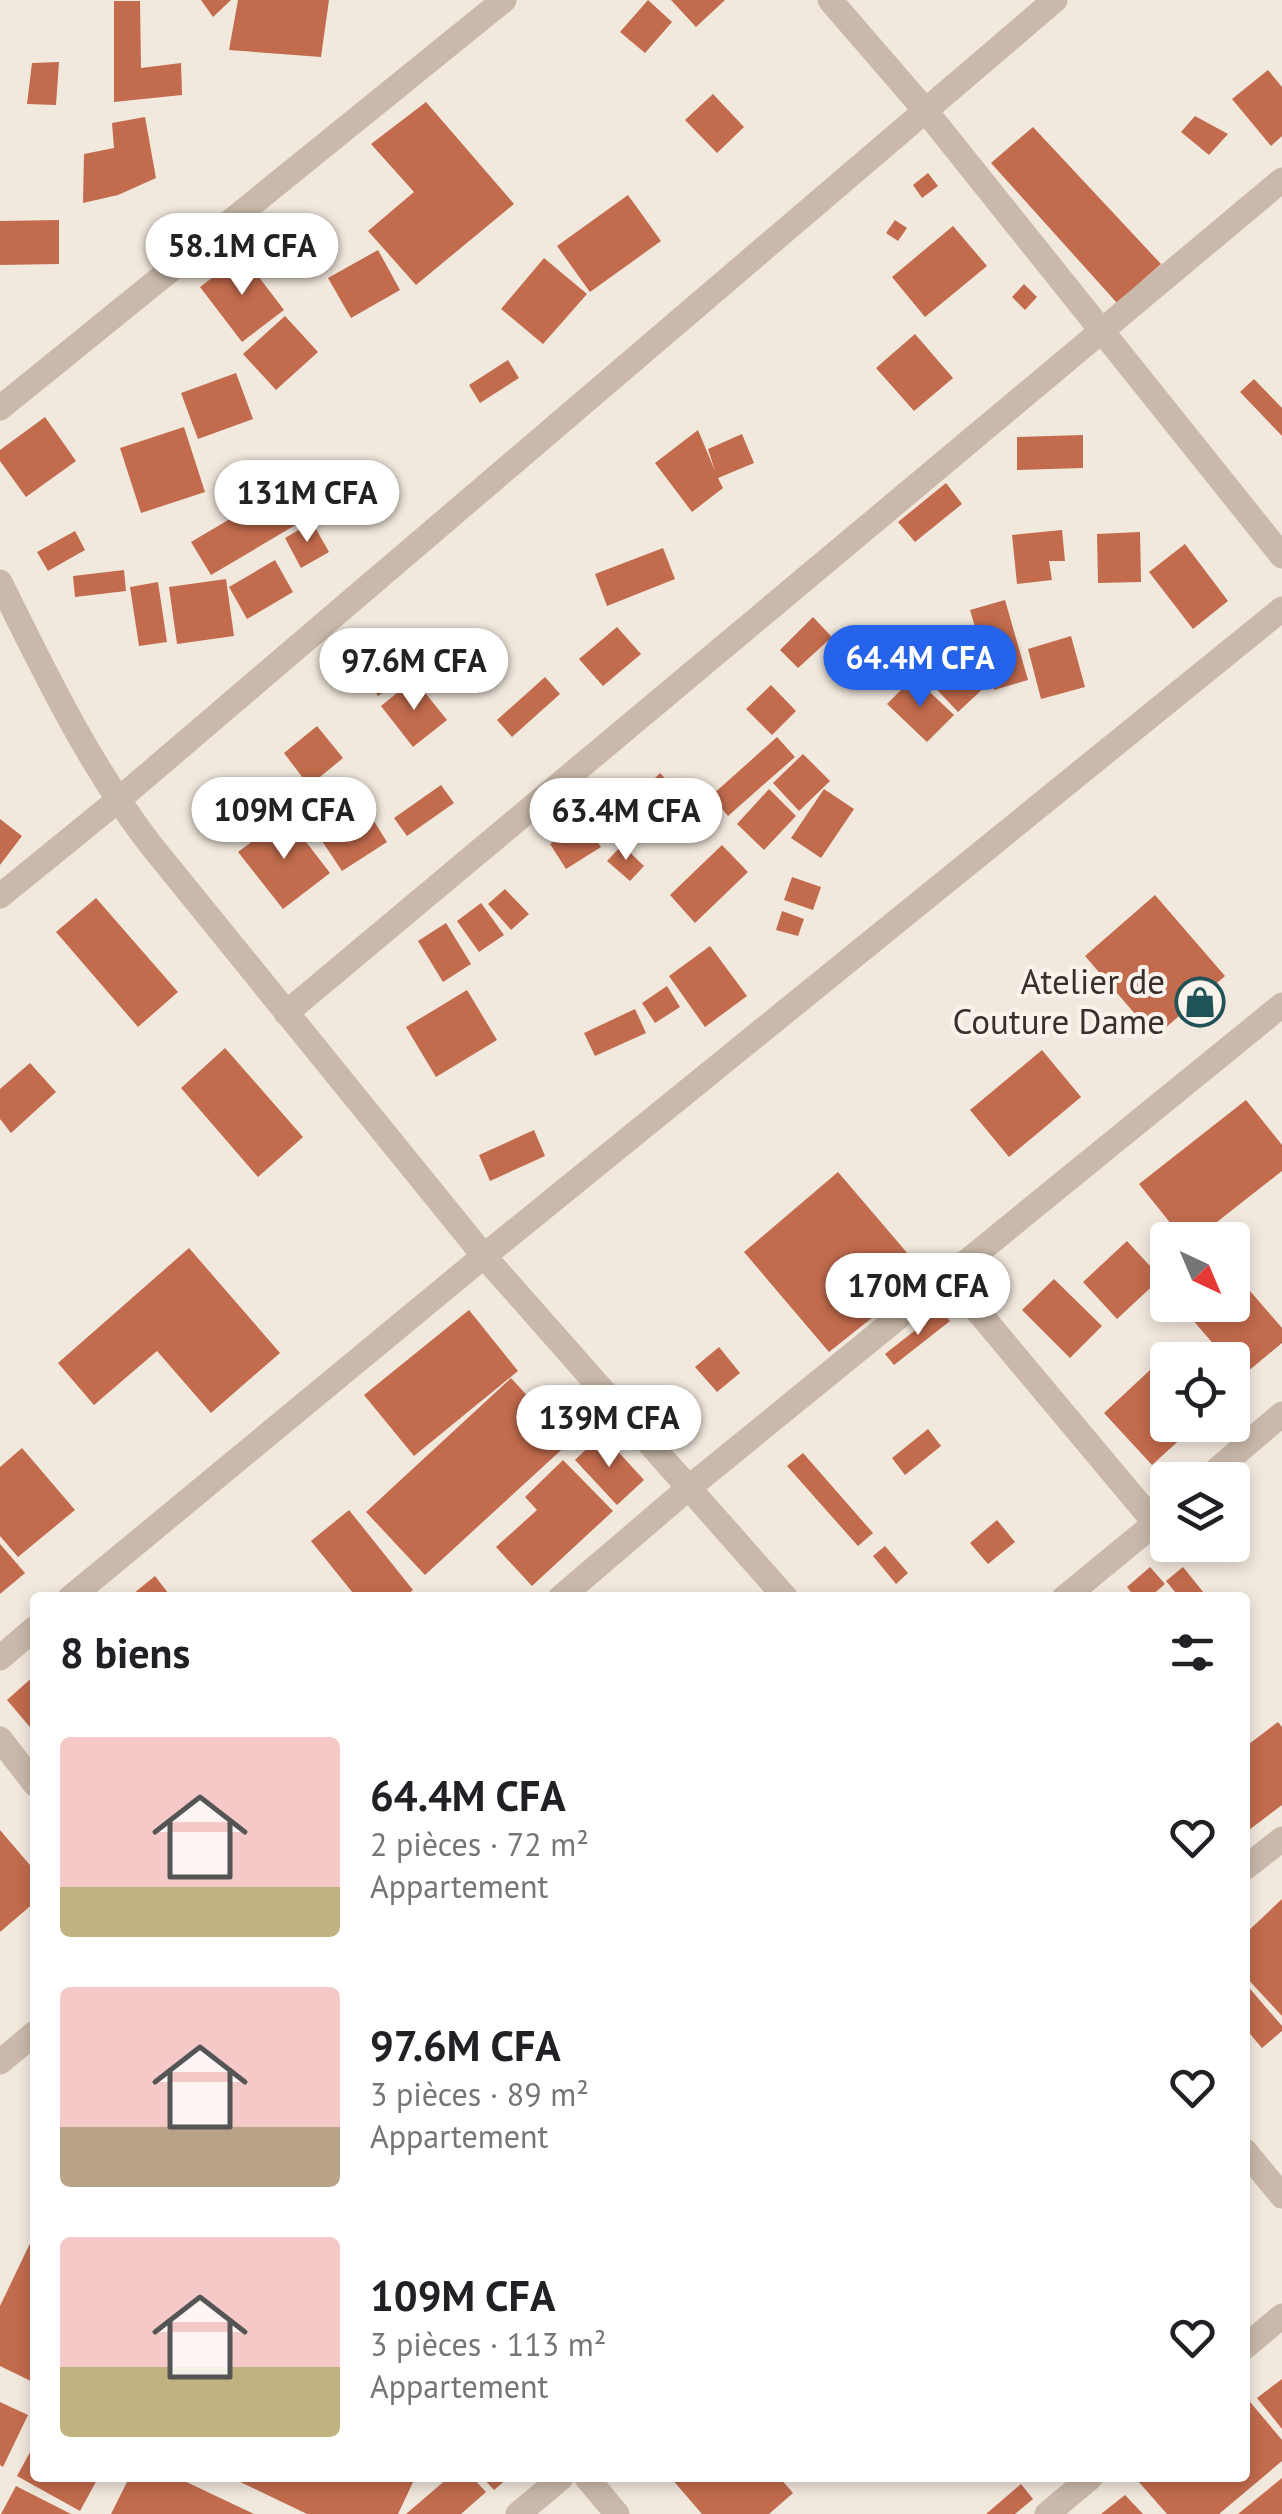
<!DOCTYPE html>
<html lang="fr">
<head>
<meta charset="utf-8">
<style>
  :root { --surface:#fff; --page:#f6f6f6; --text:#202124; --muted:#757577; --accent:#2563eb }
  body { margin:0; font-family:"PT Sans",sans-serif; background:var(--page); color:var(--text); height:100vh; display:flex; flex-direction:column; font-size:38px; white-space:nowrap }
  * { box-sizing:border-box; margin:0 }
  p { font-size:32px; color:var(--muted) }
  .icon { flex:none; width:55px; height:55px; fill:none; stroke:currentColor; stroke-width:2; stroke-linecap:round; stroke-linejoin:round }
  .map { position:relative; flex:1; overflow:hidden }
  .panel { position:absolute; left:30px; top:1592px; width:1220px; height:890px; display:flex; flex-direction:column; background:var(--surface); border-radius:10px; box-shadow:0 5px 15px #0003 }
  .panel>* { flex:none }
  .needle { width:65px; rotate:136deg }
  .controls { position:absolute; left:1150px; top:1222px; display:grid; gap:20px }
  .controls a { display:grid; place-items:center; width:100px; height:100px; border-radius:10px; background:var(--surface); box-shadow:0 5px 15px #0003; font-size:50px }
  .price { position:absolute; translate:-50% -85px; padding:0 22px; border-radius:35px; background:#fff; color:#222; font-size:32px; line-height:65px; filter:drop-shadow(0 2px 5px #0008) }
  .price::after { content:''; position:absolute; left:50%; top:60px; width:30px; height:22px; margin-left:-15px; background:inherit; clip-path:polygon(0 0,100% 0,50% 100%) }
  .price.active { background:var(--accent); color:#fff }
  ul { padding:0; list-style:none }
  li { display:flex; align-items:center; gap:30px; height:250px; padding:0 30px }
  li span { display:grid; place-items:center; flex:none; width:280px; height:200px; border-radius:10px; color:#555 }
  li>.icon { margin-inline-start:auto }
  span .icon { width:120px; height:120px; fill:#fffc; stroke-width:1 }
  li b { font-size:42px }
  h2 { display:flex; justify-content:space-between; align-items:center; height:120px; padding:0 30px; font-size:42px }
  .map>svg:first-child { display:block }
</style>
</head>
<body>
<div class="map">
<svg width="1282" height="2514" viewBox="0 0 1282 2514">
  <rect width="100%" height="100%" fill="#f2e9de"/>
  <g fill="#c26b4d">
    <path d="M 201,0 L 231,0 L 213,17 Z"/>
    <path d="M 238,0 L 329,0 L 321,57 L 229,50 Z"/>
    <path d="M 648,0 L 672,22 L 645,53 L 620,32 Z"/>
    <path d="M 671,0 L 725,0 L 696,27 Z"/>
    <path d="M 114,1 L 140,1 L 141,68 L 181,63 L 182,95 L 114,102 Z"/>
    <path d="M 59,62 L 56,105 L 27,104 L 32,63 Z"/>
    <path d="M 1268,70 L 1282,87 L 1282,136 L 1271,146 L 1232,99 Z"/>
    <path d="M 713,94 L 744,127 L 717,153 L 685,120 Z"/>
    <path d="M 426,102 L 514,204 L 416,285 L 368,231 L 414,192 L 371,144 Z"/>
    <path d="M 1195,116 L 1228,134 L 1209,155 L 1181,132 Z"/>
    <path d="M 145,117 L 156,178 L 118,195 L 83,203 L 84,154 L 114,148 L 112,123 Z"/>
    <path d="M 1033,127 L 1161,264 L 1117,303 L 991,163 Z"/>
    <path d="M 928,173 L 938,186 L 922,198 L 913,185 Z"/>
    <path d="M 628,195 L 661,241 L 590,292 L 557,246 Z"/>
    <path d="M 59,220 L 59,264 L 0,265 L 0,221 Z"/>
    <path d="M 895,220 L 907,228 L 898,241 L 886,233 Z"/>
    <path d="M 953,226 L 987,266 L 925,317 L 892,277 Z"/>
    <path d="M 274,243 L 288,262 L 268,276 L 254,258 Z"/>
    <path d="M 378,250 L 400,290 L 351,318 L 328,278 Z"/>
    <path d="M 242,255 L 284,310 L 242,342 L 200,287 Z"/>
    <path d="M 544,258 L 587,294 L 543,344 L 501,309 Z"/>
    <path d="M 1024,284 L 1037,297 L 1025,310 L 1012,297 Z"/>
    <path d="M 285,316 L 318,352 L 276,390 L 243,354 Z"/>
    <path d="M 915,334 L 953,378 L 914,411 L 876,368 Z"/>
    <path d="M 508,360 L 519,378 L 480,403 L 469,385 Z"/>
    <path d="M 236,373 L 253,419 L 198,439 L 181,393 Z"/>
    <path d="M 1254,379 L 1282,408 L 1282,436 L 1240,392 Z"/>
    <path d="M 45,417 L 76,461 L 26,497 L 0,461 L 0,450 Z"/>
    <path d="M 184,427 L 205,492 L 141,513 L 120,448 Z"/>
    <path d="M 698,430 L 715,471 L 708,449 L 742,434 L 754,463 L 718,478 L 723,488 L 692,512 L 655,463 Z"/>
    <path d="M 1083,435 L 1083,468 L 1017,470 L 1017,437 Z"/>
    <path d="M 946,483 L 962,504 L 915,542 L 898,522 Z"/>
    <path d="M 284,487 L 304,520 L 211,575 L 191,542 Z"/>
    <path d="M 312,522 L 329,552 L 301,568 L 285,538 Z"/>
    <path d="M 1062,530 L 1065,561 L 1049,561 L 1052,580 L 1017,584 L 1012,535 Z"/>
    <path d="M 75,531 L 85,550 L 48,571 L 37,552 Z"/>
    <path d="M 1140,532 L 1141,582 L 1098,583 L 1097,534 Z"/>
    <path d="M 1185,544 L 1228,601 L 1193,629 L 1149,572 Z"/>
    <path d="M 663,548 L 675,579 L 607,606 L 595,574 Z"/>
    <path d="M 275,560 L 293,592 L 247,619 L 229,587 Z"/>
    <path d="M 124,570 L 126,591 L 75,597 L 73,576 Z"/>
    <path d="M 226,579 L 234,636 L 177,644 L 169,587 Z"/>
    <path d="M 158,582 L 167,642 L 139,646 L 130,587 Z"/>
    <path d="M 1005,600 L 1028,680 L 994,690 L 970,610 Z"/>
    <path d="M 813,617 L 832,637 L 798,668 L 780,650 Z"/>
    <path d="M 617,627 L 641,654 L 603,686 L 579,659 Z"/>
    <path d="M 393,629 L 419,667 L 378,696 L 352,658 Z"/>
    <path d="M 1071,636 L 1085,687 L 1041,699 L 1028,649 Z"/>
    <path d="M 955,650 L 987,685 L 958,712 L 926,678 Z"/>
    <path d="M 545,677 L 560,694 L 512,737 L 497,720 Z"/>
    <path d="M 914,677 L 954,715 L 927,742 L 887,704 Z"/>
    <path d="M 414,679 L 447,720 L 413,747 L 381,706 Z"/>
    <path d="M 771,685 L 796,711 L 772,735 L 746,709 Z"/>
    <path d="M 317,726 L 343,758 L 309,786 L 284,753 Z"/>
    <path d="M 777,737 L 795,757 L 728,816 L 711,796 Z"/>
    <path d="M 803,754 L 830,781 L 799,811 L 773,783 Z"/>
    <path d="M 660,773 L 698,814 L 671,839 L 634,799 Z"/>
    <path d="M 441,785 L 454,803 L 407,836 L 394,818 Z"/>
    <path d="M 769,789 L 796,816 L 764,850 L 737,824 Z"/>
    <path d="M 824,789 L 854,809 L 821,858 L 791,838 Z"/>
    <path d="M 364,805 L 387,842 L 342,871 L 318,835 Z"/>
    <path d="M 286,816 L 330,873 L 283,909 L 238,852 Z"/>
    <path d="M 0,819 L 22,836 L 0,865 Z"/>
    <path d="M 585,823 L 601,847 L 566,869 L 550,844 Z"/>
    <path d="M 622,845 L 644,866 L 630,881 L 607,861 Z"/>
    <path d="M 722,845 L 748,872 L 695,923 L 670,895 Z"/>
    <path d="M 792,877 L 821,887 L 813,910 L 784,900 Z"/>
    <path d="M 505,889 L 529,914 L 511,930 L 488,904 Z"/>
    <path d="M 1155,895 L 1225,976 L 1155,1037 L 1085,956 Z"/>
    <path d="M 96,898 L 178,992 L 138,1027 L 56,932 Z"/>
    <path d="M 481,903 L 504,935 L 479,952 L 457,921 Z"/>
    <path d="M 782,911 L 804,919 L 798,936 L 776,930 Z"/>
    <path d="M 446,923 L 471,964 L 443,982 L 418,941 Z"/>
    <path d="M 710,946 L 747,996 L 705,1027 L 669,976 Z"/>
    <path d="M 667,986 L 680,1007 L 655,1023 L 642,1003 Z"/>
    <path d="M 467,990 L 497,1040 L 436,1077 L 406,1027 Z"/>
    <path d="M 635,1009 L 646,1033 L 595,1056 L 584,1033 Z"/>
    <path d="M 225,1048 L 303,1137 L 258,1177 L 181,1088 Z"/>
    <path d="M 1042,1050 L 1081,1097 L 1009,1157 L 970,1110 Z"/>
    <path d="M 30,1063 L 56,1092 L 11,1133 L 0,1119 L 0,1089 Z"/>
    <path d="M 1246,1100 L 1282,1145 L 1282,1171 L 1194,1240 L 1184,1240 L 1139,1184 Z"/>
    <path d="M 534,1130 L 545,1156 L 490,1181 L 479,1155 Z"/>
    <path d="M 838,1172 L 926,1275 L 829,1352 L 744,1252 Z"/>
    <path d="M 1127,1241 L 1161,1278 L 1117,1319 L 1083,1282 Z"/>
    <path d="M 189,1248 L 280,1353 L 211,1413 L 157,1351 L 94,1405 L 58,1363 Z"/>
    <path d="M 1232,1270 L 1282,1328 L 1282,1343 L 1241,1377 L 1232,1367 L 1232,1360 L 1227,1360 L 1180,1305 L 1232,1305 Z"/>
    <path d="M 1054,1279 L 1102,1326 L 1070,1358 L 1022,1310 Z"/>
    <path d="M 469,1310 L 518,1371 L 414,1456 L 364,1395 Z"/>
    <path d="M 941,1310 L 950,1321 L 894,1365 L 885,1354 Z"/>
    <path d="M 719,1347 L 740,1373 L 717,1392 L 695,1367 Z"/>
    <path d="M 1150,1370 L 1168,1388 L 1168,1425 L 1196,1425 L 1152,1465 L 1104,1413 Z"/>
    <path d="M 511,1378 L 570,1442 L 425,1575 L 366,1512 Z"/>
    <path d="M 928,1429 L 941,1446 L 905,1475 L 892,1458 Z"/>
    <path d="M 602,1434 L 644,1480 L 617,1505 L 575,1460 Z"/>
    <path d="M 22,1448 L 75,1510 L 18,1557 L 0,1536 L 0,1467 Z"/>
    <path d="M 803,1453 L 873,1533 L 858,1546 L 787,1466 Z"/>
    <path d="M 563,1460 L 613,1511 L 532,1586 L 496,1547 L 537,1510 L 525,1497 Z"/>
    <path d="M 349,1510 L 413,1590 L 403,1598 L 357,1598 L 311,1541 Z"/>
    <path d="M 997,1520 L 1015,1542 L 988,1564 L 970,1543 Z"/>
    <path d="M 0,1544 L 25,1573 L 0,1594 Z"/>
    <path d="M 885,1546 L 908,1573 L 896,1584 L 873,1556 Z"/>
    <path d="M 1150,1567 L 1165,1584 L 1149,1598 L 1136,1598 L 1127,1587 Z"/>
    <path d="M 1183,1567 L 1208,1598 L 1180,1598 L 1166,1581 Z"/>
    <path d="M 155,1576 L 172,1598 L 128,1598 Z"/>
    <path d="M 35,1675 L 35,1733 L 7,1700 Z"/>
    <path d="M 1278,1722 L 1282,1727 L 1282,1805 L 1245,1833 L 1245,1747 Z"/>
    <path d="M 0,1830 L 35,1871 L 35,1902 L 0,1932 Z"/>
    <path d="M 1282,1899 L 1282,2016 L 1245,1976 L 1245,1934 Z"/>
    <path d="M 1245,1983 L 1282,2026 L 1282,2031 L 1262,2048 L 1245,2028 Z"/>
    <path d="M 35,2233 L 35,2383 L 0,2366 L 0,2306 Z"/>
    <path d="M 1282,2379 L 1282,2429 L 1257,2398 Z"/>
    <path d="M 1245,2396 L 1282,2440 L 1282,2461 L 1219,2514 L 1167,2514 L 1137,2480 L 1140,2478 L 1245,2478 Z"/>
    <path d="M 0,2402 L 28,2415 L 3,2467 L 0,2465 Z"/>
    <path d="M 35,2443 L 35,2478 L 98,2478 L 80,2511 L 17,2476 Z"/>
    <path d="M 129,2478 L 178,2478 L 254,2514 L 111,2514 Z"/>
    <path d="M 232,2478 L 415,2478 L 398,2514 L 307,2514 Z"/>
    <path d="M 448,2478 L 473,2478 L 486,2492 L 461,2514 L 406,2514 Z"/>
    <path d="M 483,2478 L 508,2478 L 494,2490 Z"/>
    <path d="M 671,2478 L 780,2478 L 793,2493 L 769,2514 L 702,2514 Z"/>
    <path d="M 1282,2478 L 1282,2514 L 1238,2514 Z"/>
    <path d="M 1021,2484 L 1033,2499 L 1015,2514 L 986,2514 Z"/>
    <path d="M 16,2486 L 71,2514 L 1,2514 Z"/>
    <path d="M 1125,2495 L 1143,2514 L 1101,2514 Z"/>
  </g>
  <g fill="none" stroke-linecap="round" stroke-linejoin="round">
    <g stroke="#cab9aa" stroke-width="25">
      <path d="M 830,0 L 925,110 L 1282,556"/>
      <path d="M 0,408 L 504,0"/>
      <path d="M 0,582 C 45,673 88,763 150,844 L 484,1256 L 786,1598"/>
      <path d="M 0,896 L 117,801 L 1055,0"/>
      <path d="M 286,1013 L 1282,180"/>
      <path d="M 950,1278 L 1155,1523"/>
      <path d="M 1205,1480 L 1282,1414"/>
      <path d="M 70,1598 L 484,1256 L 1282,609"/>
      <path d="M 560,1598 L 691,1486 L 1282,1005"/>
      <path d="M 1064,1598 L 1165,1515"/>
      <path d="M 0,1658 L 35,1628"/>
      <path d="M 0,1739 L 35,1784"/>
      <path d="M 1245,1868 L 1282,1839"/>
      <path d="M 0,2062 L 35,2033"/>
      <path d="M 1245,2151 L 1282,2196"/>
      <path d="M 1245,2347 L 1282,2316"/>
      <path d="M 587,2478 L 617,2514"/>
      <path d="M 518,2514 L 561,2478"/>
      <path d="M 1047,2514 L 1090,2478"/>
    </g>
  </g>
  <defs>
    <g id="shop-ring" transform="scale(2.5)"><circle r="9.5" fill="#f9f3eb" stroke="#205358" stroke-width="1.5"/><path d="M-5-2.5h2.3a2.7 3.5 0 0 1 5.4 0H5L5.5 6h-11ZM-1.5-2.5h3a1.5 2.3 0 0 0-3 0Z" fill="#205358"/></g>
  </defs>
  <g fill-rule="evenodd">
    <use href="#shop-ring" x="1200" y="1002"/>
  </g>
  <g text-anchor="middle" stroke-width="8" stroke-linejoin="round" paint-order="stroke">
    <g font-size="35" fill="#382e2a" stroke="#f9f3eb" text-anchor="end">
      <text x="1165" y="994">Atelier de<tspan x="1165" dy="40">Couture Dame</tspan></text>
    </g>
  </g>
</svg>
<div class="controls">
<a><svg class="needle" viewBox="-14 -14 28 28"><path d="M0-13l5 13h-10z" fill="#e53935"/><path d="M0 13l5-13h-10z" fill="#757577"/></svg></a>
<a><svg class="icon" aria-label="locate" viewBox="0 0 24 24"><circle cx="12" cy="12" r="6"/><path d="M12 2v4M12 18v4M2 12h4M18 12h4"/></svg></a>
<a><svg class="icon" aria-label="layers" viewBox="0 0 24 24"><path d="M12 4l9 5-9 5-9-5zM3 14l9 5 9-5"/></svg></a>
</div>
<b class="price" style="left:242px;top:298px">58.1M CFA</b>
<b class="price" style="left:307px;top:545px">131M CFA</b>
<b class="price active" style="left:920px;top:710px">64.4M CFA</b>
<b class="price" style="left:414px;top:713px">97.6M CFA</b>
<b class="price" style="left:284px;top:862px">109M CFA</b>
<b class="price" style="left:626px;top:863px">63.4M CFA</b>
<b class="price" style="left:918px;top:1338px">170M CFA</b>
<b class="price" style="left:609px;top:1470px">139M CFA</b>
<section class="panel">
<h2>8 biens<svg class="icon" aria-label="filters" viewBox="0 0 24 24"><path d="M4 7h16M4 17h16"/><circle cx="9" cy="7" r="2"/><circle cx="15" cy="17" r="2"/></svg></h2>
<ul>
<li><span style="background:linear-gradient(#f6c9c9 75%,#c2b280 0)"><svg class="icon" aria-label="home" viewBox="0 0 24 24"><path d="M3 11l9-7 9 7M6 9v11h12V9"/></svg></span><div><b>64.4M CFA</b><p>2 pièces · 72 m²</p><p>Appartement</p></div><svg class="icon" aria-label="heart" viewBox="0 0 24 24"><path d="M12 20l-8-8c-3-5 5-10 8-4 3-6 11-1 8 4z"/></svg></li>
<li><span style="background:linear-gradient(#f6c9c9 70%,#b9a48a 0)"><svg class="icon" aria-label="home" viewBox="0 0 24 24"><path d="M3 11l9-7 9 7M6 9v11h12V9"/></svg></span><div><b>97.6M CFA</b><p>3 pièces · 89 m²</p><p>Appartement</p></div><svg class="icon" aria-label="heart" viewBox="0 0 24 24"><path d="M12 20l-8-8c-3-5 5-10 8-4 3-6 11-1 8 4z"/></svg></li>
<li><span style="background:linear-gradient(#f6c9c9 65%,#c2b280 0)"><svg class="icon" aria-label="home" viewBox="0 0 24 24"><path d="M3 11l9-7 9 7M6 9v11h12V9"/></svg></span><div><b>109M CFA</b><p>3 pièces · 113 m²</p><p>Appartement</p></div><svg class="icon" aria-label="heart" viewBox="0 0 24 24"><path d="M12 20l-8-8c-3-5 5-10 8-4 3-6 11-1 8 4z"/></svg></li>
</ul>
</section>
</div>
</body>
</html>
